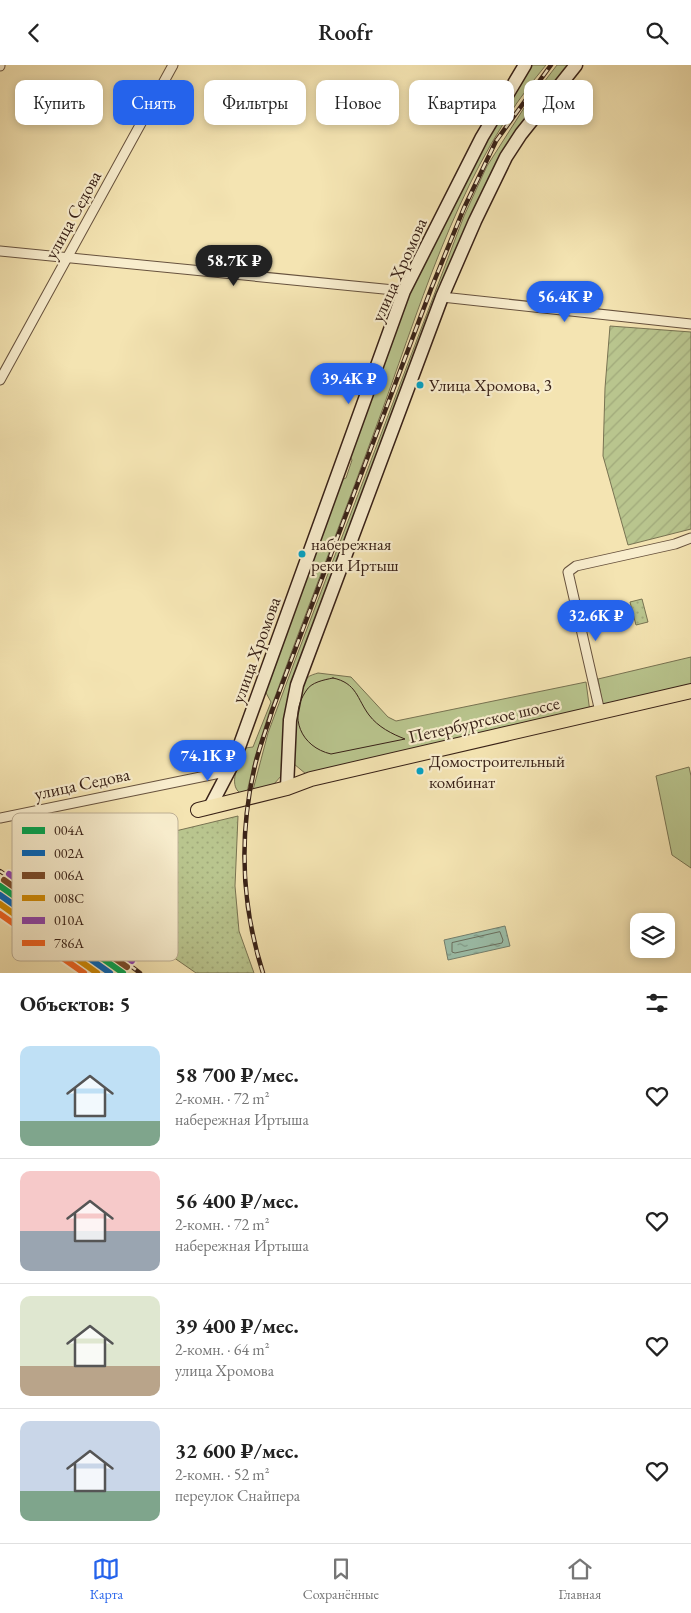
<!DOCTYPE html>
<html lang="ru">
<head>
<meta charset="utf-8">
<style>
  :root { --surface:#fff; --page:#f2f2f2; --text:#222; --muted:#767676; --line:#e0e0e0; --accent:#2563eb }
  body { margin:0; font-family:"EB Garamond",serif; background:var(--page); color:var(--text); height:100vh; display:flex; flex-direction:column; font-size:19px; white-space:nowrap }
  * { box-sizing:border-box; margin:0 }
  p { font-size:16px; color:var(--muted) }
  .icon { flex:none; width:28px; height:28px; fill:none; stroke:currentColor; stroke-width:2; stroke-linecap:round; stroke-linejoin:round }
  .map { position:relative; height:908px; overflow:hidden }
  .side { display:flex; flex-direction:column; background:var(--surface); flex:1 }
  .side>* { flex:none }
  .guide { position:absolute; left:15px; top:15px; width:661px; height:45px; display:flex; gap:10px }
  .buttons { position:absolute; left:630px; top:848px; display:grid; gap:10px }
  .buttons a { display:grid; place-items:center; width:45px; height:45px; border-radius:10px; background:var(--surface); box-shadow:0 2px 8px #0003; font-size:25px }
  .price { position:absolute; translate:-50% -42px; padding:0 11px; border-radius:18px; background:var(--accent); color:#fff; font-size:16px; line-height:32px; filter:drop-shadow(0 1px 2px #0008) }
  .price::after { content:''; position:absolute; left:50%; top:30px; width:15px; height:11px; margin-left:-8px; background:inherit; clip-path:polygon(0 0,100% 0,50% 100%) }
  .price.on { background:#222; color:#fff }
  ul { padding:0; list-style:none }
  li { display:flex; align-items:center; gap:15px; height:125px; padding:0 20px }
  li+li { border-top:1px solid var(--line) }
  li span { display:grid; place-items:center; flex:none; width:140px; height:100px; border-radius:10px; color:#555 }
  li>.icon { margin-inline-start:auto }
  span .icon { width:60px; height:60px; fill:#fffc; stroke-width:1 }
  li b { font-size:21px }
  h2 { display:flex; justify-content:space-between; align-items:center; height:60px; padding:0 20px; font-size:21px }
  .tag { padding:0 18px; border-radius:10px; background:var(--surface); box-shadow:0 2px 8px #0003; font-size:18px; line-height:45px }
  .tag.on { background:var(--accent); color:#fff }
  header { display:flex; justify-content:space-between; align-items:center; height:65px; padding:0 20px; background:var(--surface); font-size:22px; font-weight:600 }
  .menu { display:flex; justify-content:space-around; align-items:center; height:70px; border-top:1px solid var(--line); background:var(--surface); font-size:14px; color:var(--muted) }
  .menu a { display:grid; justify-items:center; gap:2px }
  .menu .on { color:var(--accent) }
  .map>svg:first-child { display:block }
</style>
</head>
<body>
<header><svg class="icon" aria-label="back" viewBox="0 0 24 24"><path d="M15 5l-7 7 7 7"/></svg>Roofr<svg class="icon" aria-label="search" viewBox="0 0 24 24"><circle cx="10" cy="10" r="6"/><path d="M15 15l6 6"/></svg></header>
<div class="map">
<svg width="691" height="908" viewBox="0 0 691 908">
  <defs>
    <pattern id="park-dots" width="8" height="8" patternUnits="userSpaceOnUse" patternTransform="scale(1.25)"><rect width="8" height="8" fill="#b9c58e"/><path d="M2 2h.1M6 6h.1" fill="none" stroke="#a0a97a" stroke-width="1.8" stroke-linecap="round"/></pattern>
    <pattern id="garden-furrows" width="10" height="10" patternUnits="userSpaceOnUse" patternTransform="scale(1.25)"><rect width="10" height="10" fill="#b9c58e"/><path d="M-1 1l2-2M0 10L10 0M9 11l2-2" fill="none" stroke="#a0a97a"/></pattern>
    <pattern id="water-ripples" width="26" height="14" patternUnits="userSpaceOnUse" patternTransform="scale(1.25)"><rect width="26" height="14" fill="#9cbfaa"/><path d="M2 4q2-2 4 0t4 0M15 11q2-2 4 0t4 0" fill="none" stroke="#809b89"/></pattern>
  </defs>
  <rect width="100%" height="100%" fill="#f4e4b2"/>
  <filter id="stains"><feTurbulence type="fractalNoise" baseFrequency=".004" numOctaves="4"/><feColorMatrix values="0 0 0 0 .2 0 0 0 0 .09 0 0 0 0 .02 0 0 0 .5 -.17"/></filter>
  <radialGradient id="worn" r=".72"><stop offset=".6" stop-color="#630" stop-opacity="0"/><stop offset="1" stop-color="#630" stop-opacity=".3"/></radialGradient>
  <g fill="#b9c58e" stroke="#787352">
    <path d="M 529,0 L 546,0 C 463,98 426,224 383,343 C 346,445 306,546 269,648 L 255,692 L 247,727 L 240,728 C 228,719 239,699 243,687 L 245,683 L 253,682 L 271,637 L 265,626 L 341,415 L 346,413 L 352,395 L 349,390 L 408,228 L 464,113 Z"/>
    <path d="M 557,0 L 571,0 L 494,104 L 286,646 L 281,711 L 274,719 L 253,725 L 268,668 L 294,598 L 464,151 L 487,101 L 524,43 Z"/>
    <path d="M 691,592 L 691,621 L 603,642 L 598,614 Z"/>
    <path d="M 318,608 L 351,612 L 388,652 L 396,656 L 586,617 L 590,647 L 523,663 L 517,659 L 491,665 L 489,671 L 306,709 L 294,699 C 293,683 295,623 307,613 C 310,610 315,609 318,608 Z"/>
    <path d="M 689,702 L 691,711 L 691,803 L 672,790 L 656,711 Z"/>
  </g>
  <g fill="url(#park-dots)" stroke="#787352">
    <path d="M 642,534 L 648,557 L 636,560 L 630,537 Z"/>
    <path d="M 238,751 L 235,821 L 239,866 L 254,908 L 196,908 L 72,822 L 13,805 Z"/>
  </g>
  <path fill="url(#garden-furrows)" stroke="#787352" d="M 610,261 L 691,267 L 691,464 L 628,480 L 603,391 L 605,323 Z"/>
  <path fill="url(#water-ripples)" stroke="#74806f" d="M 505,861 L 510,881 L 448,895 L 444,875 Z"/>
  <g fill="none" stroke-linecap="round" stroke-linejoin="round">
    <path stroke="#6a7060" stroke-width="1" d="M 500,867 L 503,875 L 502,878 L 455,888 L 452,887 L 452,878 Z"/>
    <g stroke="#67523e" stroke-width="11">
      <g id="street">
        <path d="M 0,1 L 0,0"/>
        <path d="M 0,186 L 404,226"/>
        <path d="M 442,232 L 691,259"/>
        <path d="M 0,315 L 173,0"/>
        <path d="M 600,647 L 568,507 L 576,501 L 675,479 L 691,473"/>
        <path d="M 0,753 L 230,706"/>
      </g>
    </g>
    <g stroke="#382117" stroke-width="15">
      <g id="secondary">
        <path d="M 287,723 L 290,655 L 297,620 L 442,232 L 475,156 L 506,92 L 521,69 L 576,0"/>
        <path d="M 210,742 L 234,696 L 404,226 L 482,72 L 525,0"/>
      </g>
    </g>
    <g stroke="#382117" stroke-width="16">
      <path id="primary" d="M 198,745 L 287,723 L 311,714 L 691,626"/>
    </g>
    <use href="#street" stroke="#f8edcd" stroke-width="9"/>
    <use href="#secondary" stroke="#f8edcd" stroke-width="12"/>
    <use href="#primary" stroke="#f4e4b2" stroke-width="14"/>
    <path stroke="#382117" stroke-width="1" d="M 333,613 C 357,618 357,634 369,650 C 378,662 392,669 405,674 L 331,689 C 301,682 288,652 306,626 C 311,617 324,615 333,613 Z"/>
    <g stroke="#382117" stroke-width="4.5">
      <g id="rail">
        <path d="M 0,806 L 76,859 L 140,908"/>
        <path d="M 263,908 C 242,842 239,772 254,705 C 258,685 266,666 272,646 L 431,224 L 464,143 L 496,76 L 551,0"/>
      </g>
    </g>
    <use href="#rail" stroke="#f8edcd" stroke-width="2.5" stroke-dasharray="8" stroke-linecap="butt"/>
    <g stroke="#f8edcd" stroke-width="10">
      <path id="rail-1" d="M 0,821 L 123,908"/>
    </g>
    <g stroke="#f8edcd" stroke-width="10">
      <path id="rail-2" d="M 0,830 L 110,908"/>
    </g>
    <g stroke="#f8edcd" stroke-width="10">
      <path id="rail-3" d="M 4,815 L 127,902"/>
    </g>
    <g stroke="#f8edcd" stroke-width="10">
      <path id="rail-4" d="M 0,839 L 97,908"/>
    </g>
    <g stroke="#f8edcd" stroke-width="10">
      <path id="rail-5" d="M 9,809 L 132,896"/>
    </g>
    <g stroke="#f8edcd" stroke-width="10">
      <path id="rail-6" d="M 0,849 L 84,908"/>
    </g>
    <use href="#rail-1" stroke="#00a651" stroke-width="6"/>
    <use href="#rail-2" stroke="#0065bd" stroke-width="6"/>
    <use href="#rail-3" stroke="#7a4b2a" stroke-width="6"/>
    <use href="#rail-4" stroke="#d18b05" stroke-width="6"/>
    <use href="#rail-5" stroke="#8e44ad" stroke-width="6"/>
    <use href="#rail-6" stroke="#f26522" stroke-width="6"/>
  </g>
  <g fill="#03a2c5" stroke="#f8edcd" stroke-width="2">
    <circle cx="420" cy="320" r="4.5"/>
    <circle cx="302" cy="489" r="4.5"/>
    <circle cx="420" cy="706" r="4.5"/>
  </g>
  <g text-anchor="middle" stroke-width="4.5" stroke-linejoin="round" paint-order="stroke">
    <g font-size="17" fill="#382117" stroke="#f8edcd" text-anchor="start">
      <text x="429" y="326">Улица Хромова, 3</text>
      <text x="311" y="485">набережная<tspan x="311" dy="21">реки Иртыш</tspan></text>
      <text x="429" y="702">Домостроительный<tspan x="429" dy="21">комбинат</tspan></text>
    </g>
    <g font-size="18" fill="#382117" stroke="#f8edcd">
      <text transform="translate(73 150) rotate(-61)" y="6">улица Седова</text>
      <text transform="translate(399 205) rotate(-66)" y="6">улица Хромова</text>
      <text transform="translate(256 585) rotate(-70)" y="6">улица Хромова</text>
      <text transform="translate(484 655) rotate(-13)" y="6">Петербургское шоссе</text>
      <text transform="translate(82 719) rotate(-12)" y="6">улица Седова</text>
    </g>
  </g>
  <rect x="12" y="748" width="166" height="148" rx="8" fill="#f8edcd" stroke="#beb096" stroke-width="1"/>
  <rect x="22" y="762" width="23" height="7" fill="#00a651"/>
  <rect x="22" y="785" width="23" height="6" fill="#0065bd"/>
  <rect x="22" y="807" width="23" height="7" fill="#7a4b2a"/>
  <rect x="22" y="830" width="23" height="6" fill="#d18b05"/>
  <rect x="22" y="852" width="23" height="7" fill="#8e44ad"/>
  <rect x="22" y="875" width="23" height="6" fill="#f26522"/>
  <g font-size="14" fill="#382117">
    <text x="54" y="770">004А</text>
    <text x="54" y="793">002А</text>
    <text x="54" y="815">006А</text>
    <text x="54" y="838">008С</text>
    <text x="54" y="860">010А</text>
    <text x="54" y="883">786А</text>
  </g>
  <rect width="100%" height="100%" filter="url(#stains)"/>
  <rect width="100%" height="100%" fill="url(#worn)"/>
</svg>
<div class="buttons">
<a><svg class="icon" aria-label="layers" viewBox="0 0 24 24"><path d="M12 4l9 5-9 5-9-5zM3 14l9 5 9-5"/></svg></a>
</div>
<b class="price on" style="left:234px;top:222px">58.7K ₽</b>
<b class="price" style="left:565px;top:258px">56.4K ₽</b>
<b class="price" style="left:349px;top:340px">39.4K ₽</b>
<b class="price" style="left:596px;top:577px">32.6K ₽</b>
<b class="price" style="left:208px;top:717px">74.1K ₽</b>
<div class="guide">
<a class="tag">Купить</a>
<a class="tag on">Снять</a>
<a class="tag">Фильтры</a>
<a class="tag">Новое</a>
<a class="tag">Квартира</a>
<a class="tag">Дом</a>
</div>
</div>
<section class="side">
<h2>Объектов: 5<svg class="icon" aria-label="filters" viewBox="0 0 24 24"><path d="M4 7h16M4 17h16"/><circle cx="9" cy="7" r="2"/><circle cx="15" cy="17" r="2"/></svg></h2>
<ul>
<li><span style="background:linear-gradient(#bfe0f5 75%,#7fa58c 0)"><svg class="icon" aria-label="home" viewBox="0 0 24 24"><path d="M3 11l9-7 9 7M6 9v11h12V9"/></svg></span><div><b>58 700 ₽/мес.</b><p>2-комн. · 72 m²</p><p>набережная Иртыша</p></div><svg class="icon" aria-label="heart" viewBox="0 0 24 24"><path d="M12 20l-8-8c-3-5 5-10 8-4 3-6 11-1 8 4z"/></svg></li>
<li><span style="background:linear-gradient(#f6c9c9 60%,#9aa5b1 0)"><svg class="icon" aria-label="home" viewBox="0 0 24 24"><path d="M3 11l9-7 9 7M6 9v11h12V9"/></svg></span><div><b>56 400 ₽/мес.</b><p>2-комн. · 72 m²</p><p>набережная Иртыша</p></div><svg class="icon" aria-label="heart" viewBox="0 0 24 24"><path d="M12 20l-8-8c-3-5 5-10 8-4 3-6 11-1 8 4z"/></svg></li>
<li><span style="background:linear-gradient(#dfe7d0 70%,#b9a48a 0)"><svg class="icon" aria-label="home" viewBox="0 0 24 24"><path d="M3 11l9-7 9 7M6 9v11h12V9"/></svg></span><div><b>39 400 ₽/мес.</b><p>2-комн. · 64 m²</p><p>улица Хромова</p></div><svg class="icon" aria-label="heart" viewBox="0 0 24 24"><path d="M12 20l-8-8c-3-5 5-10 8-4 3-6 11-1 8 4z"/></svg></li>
<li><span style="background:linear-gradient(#c9d6e8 70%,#7fa58c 0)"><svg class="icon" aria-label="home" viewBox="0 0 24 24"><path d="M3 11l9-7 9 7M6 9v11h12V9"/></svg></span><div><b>32 600 ₽/мес.</b><p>2-комн. · 52 m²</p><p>переулок Снайпера</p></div><svg class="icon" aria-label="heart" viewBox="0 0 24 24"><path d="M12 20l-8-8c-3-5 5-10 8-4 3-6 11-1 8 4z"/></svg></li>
</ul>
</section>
<nav class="menu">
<a class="on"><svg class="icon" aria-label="map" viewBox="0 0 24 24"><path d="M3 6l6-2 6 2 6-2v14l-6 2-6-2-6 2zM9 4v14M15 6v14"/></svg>Карта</a>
<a><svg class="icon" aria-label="saved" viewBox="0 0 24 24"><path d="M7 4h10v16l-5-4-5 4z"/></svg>Сохранённые</a>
<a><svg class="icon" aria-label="home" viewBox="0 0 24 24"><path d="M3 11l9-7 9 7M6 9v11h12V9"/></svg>Главная</a>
</nav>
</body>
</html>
